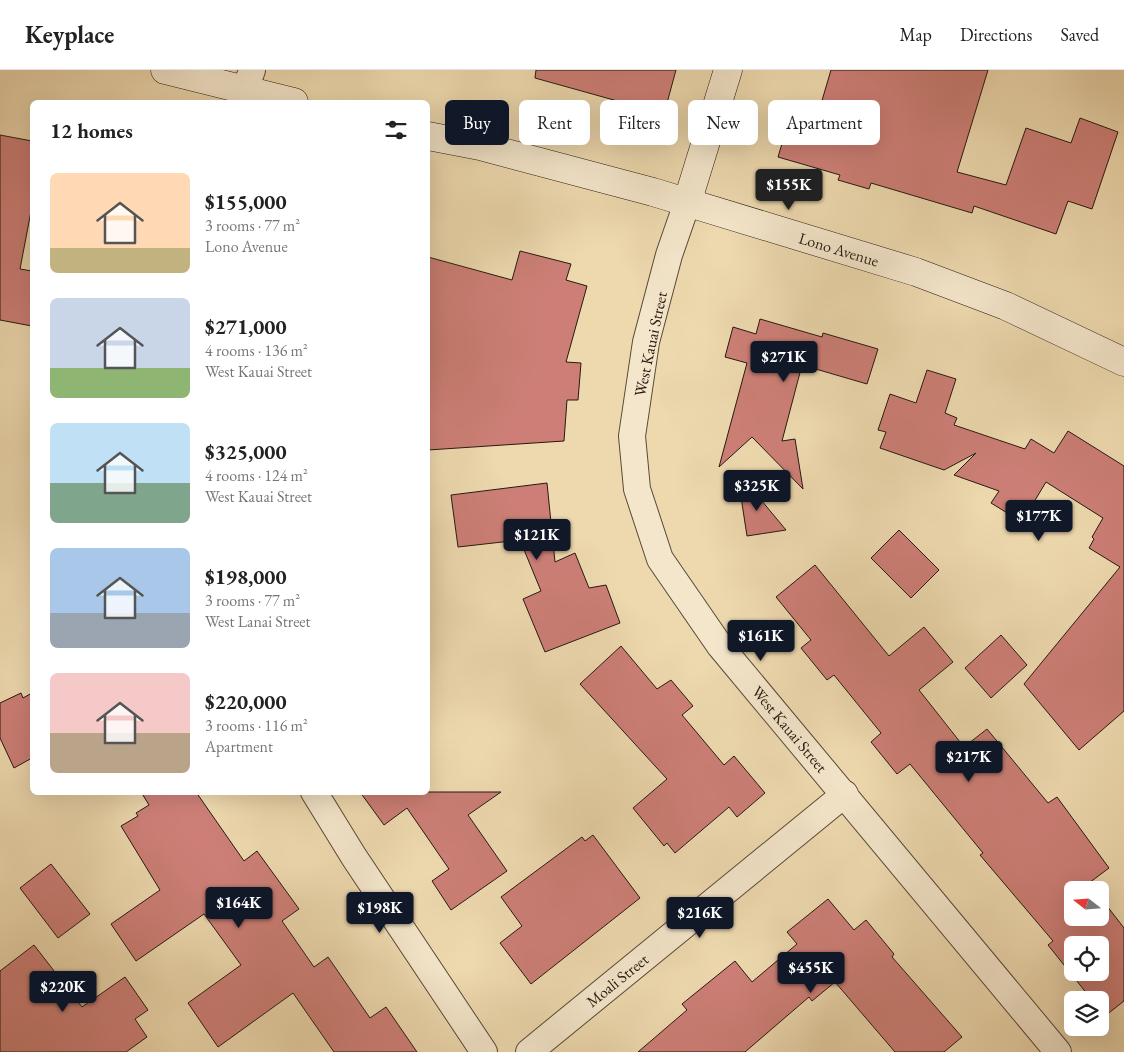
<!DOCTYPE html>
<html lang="en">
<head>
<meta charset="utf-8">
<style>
  :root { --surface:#fff; --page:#f6f6f6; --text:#222; --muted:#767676; --line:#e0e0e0; --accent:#111827 }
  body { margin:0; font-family:"EB Garamond",serif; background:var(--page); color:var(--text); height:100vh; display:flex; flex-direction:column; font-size:19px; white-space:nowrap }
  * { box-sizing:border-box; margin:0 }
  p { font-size:16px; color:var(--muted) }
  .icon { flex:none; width:28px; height:28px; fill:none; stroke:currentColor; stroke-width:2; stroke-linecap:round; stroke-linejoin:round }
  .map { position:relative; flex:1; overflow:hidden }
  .side { position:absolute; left:30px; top:30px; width:400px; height:695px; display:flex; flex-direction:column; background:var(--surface); border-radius:8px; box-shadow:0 5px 20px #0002 }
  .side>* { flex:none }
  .banner { position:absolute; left:445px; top:30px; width:475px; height:45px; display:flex; gap:10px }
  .needle { width:32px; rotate:287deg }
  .controls { position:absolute; left:1064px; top:811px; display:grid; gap:10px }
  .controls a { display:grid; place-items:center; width:45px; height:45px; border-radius:8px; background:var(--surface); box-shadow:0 5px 20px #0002; font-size:25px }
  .price { position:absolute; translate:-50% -42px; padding:0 11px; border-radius:5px; background:var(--accent); color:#fff; font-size:16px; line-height:32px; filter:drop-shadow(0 1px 2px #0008) }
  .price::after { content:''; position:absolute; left:50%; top:30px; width:15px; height:11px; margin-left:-8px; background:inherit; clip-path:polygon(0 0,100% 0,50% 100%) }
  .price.selected { background:#222; color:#fff }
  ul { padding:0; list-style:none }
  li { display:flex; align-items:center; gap:15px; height:125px; padding:0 20px }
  li span { display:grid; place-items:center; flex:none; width:140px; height:100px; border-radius:8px; color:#555 }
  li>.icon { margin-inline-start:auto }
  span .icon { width:60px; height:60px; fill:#fffc; stroke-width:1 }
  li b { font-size:21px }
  h2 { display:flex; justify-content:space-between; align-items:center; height:60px; padding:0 20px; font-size:21px }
  .tag { padding:0 18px; border-radius:8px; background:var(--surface); box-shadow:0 5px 20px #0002; font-size:18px; line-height:45px }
  .tag.selected { background:var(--accent); color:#fff }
  header { display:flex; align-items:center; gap:30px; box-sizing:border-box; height:70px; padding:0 25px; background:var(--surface); border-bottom:1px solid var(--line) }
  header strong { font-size:24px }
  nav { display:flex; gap:28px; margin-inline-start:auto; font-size:18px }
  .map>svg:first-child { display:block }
</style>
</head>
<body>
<header>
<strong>Keyplace</strong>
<nav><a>Map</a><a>Directions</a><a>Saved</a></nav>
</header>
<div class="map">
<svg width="1124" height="982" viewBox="0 0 1124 982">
  <rect width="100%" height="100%" fill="#eed9af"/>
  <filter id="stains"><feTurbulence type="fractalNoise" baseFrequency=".004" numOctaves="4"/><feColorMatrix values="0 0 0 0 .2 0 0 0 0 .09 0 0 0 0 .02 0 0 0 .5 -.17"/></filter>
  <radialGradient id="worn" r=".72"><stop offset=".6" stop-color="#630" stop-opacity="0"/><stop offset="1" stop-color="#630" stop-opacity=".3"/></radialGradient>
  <g fill="#cd7f77" stroke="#251910" fill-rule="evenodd">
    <path d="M 536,0 L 676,0 L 664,44 L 535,8 Z"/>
    <path d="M 831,0 L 988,0 L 957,102 L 1006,115 L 1026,58 L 1071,73 L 1080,48 L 1118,62 L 1092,139 L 1068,131 L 1056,164 L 974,136 L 972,143 L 871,113 L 869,119 L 838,110 L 840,105 L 778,87 L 793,37 L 818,44 Z"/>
    <path d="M 0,65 L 32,71 L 32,136 L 20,199 L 32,201 L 32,256 L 0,250 Z"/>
    <path d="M 520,181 L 571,194 L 566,210 L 587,216 L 566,292 L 581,293 L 578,330 L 567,330 L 564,371 L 428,380 L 428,187 L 512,210 Z"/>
    <path d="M 760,249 L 822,267 L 823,263 L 878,279 L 867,314 L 802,295 L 782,371 L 795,369 L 803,419 L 752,367 L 719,397 L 747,293 L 725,287 L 733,257 L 756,264 Z"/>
    <path d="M 927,300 L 956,309 L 945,343 L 957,348 L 954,355 L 1025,379 L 1031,369 L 1054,383 L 1068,361 L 1124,396 L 1124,641 L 1079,680 L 1024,614 L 1120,497 L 1089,478 L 1094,469 L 1092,467 L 1103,448 L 1046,412 L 1022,452 L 991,433 L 999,421 L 954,405 L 976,383 L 944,400 L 880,378 L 886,362 L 878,360 L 890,324 L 916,333 Z"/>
    <path d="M 737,401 L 786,460 L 747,466 Z"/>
    <path d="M 547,413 L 555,492 L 575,483 L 589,518 L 606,515 L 620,553 L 545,582 L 523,529 L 541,521 L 520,470 L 458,477 L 451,425 Z"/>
    <path d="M 899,460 L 939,500 L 911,528 L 871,488 Z"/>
    <path d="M 815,495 L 889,586 L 924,557 L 953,592 L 919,620 L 964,677 L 987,659 L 1048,733 L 1057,727 L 1109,798 L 1089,813 L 1094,820 L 1072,820 L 1072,848 L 1100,848 L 1100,827 L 1124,858 L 1124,931 L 1105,946 L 1100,940 L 1100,930 L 1092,930 L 1048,875 L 1053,871 L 980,785 L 983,783 L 910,694 L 897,704 L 871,672 L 881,663 L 834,605 L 827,610 L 801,578 L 811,570 L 776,527 ZM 1072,875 L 1100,875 L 1100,902 L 1072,902 Z"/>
    <path d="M 1001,565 L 1027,595 L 991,628 L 965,598 Z"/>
    <path d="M 621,576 L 657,619 L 671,610 L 693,636 L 682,645 L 724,695 L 734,686 L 765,723 L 737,747 L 729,737 L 675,783 L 667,773 L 664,776 L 633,738 L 667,709 L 580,614 Z"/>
    <path d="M 21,623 L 23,628 L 32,623 L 32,688 L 14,698 L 0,668 L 0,633 Z"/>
    <path d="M 141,722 L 196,722 L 244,791 L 257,781 L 299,839 L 282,851 L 314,897 L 328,887 L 370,948 L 386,937 L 417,982 L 334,982 L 293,923 L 218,977 L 188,933 L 241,895 L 204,844 L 136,891 L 111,854 L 160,820 L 121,756 L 138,746 L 136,743 L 149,735 Z"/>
    <path d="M 360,722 L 501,722 L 468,745 L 507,801 L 451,840 L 432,811 L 449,799 L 407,738 L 384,755 Z"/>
    <path d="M 593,765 L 640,828 L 531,914 L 500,873 L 522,856 L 501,827 L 582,767 L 585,771 Z"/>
    <path d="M 51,794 L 90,844 L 58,868 L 20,818 Z"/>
    <path d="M 828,829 L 854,860 L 866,850 L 894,884 L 892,887 L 962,967 L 944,982 L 895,982 L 835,912 L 812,931 L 809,927 L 745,982 L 638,982 L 687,940 L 682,934 L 735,891 L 752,912 L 797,874 L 787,862 Z"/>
    <path d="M 34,875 L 82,937 L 125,907 L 148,940 L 135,949 L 147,967 L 126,982 L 0,982 L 0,901 Z"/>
  </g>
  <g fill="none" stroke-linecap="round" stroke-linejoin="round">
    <g stroke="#574938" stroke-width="28">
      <g id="street">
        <path d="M 241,32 L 252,0"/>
        <path d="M 687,133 L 669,185 L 646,272 L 632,366 L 637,419 L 660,489 L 720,576 L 1058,982"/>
        <path d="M 314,722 L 354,787 L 484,982"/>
        <path d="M 529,982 L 845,724"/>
      </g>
    </g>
    <g stroke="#251910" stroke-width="29">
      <g id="secondary">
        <path d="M 165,0 L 294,32"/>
        <path d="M 428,66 L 480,76 L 653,122 L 916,202 L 1006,236 L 1124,292"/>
        <path d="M 687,133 L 728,0"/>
      </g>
    </g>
    <use href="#street" stroke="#f4e6cb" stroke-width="26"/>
    <use href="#secondary" stroke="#f4e6cb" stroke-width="28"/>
  </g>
  <g text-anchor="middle" stroke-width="4" stroke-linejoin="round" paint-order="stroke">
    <g font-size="16" fill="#251910" stroke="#f4e6cb">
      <text transform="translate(839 179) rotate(17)" y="6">Lono Avenue</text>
      <text transform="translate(650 274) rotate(-78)" y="6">West Kauai Street</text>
      <text transform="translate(790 659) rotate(50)" y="6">West Kauai Street</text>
      <text transform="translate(617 910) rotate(-39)" y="6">Moali Street</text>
    </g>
  </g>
  <rect width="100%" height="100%" filter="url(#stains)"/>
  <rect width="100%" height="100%" fill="url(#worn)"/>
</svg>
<div class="controls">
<a><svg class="needle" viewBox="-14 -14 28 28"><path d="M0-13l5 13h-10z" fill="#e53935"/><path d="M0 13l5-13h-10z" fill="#767676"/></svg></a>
<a><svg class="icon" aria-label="locate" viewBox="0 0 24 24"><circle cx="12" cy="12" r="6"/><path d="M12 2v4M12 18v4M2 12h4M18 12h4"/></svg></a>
<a><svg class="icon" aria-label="layers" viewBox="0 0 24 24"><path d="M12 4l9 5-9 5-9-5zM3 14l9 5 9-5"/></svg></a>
</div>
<b class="price selected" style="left:789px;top:141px">$155K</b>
<b class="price" style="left:784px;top:313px">$271K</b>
<b class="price" style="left:757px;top:442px">$325K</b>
<b class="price" style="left:1039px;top:472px">$177K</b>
<b class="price" style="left:537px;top:491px">$121K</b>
<b class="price" style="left:761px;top:592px">$161K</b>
<b class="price" style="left:969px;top:713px">$217K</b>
<b class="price" style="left:239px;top:859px">$164K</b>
<b class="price" style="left:380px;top:864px">$198K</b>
<b class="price" style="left:700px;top:869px">$216K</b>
<b class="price" style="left:811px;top:924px">$455K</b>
<b class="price" style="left:63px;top:943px">$220K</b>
<div class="banner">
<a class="tag selected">Buy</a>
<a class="tag">Rent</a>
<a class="tag">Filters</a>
<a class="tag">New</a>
<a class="tag">Apartment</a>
</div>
<section class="side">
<h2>12 homes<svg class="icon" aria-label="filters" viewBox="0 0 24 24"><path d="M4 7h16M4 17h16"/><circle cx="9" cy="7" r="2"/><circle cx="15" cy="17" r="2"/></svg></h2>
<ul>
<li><span style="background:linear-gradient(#ffd9b3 75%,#c2b280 0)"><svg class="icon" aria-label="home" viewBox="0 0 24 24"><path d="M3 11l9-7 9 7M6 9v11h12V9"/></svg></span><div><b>$155,000</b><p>3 rooms · 77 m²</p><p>Lono Avenue</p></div></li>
<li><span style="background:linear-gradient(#c9d6e8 70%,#8fb573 0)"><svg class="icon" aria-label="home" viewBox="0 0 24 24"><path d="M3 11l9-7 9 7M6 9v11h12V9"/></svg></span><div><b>$271,000</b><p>4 rooms · 136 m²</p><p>West Kauai Street</p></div></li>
<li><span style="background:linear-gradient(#bfe0f5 60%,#7fa58c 0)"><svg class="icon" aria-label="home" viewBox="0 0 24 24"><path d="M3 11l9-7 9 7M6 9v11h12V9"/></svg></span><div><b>$325,000</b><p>4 rooms · 124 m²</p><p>West Kauai Street</p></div></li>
<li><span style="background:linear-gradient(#a9c7e8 65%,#9aa5b1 0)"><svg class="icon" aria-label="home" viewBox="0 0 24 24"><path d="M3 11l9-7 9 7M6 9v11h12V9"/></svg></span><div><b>$198,000</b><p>3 rooms · 77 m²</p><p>West Lanai Street</p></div></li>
<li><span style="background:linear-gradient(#f6c9c9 60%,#b9a48a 0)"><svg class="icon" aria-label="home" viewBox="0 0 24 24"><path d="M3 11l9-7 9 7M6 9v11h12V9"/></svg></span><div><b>$220,000</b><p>3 rooms · 116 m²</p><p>Apartment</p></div></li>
</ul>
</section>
</div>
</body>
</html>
